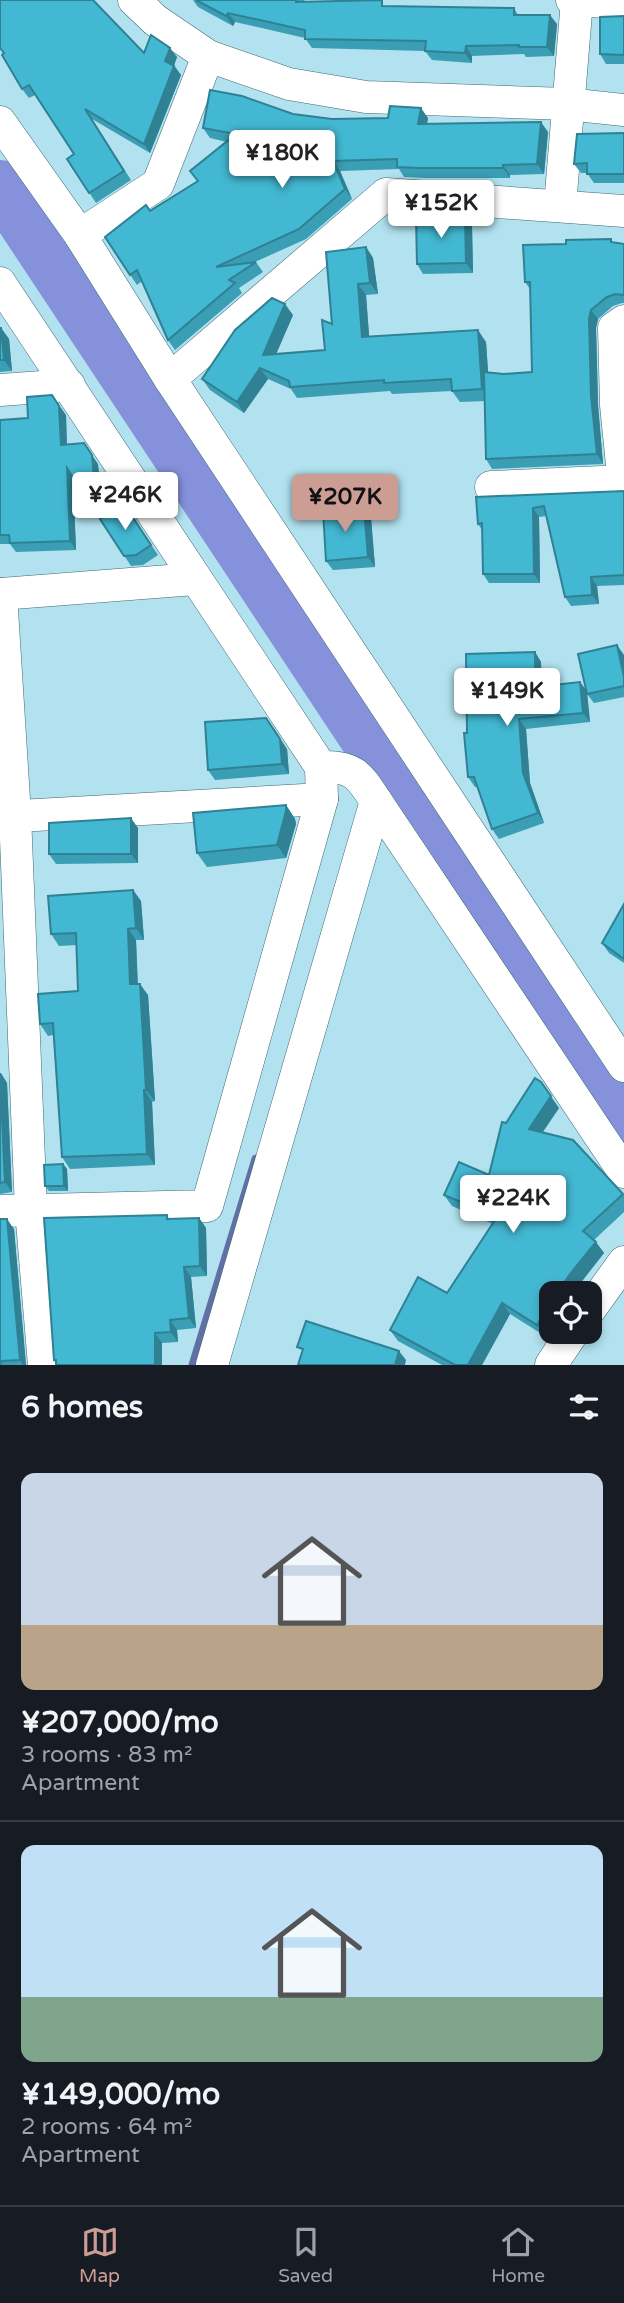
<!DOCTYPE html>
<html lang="en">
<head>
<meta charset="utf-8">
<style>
  :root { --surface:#171b24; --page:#20242c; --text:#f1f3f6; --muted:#9ea1a6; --line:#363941; --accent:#cc9e93 }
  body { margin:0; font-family:"Varela Round",sans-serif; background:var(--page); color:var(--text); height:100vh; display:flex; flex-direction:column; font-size:26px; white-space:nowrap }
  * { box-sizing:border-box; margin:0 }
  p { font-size:23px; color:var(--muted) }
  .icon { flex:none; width:38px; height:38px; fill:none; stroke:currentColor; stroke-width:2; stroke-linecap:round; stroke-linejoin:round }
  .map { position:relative; height:1365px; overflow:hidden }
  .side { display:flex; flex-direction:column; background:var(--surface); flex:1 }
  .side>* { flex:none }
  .controls { position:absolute; left:539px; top:1281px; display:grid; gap:14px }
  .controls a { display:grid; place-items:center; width:63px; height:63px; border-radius:14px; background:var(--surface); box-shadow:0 4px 10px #0003; font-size:35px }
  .price { position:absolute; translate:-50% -60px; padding:0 16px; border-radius:7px; background:#fff; color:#222; font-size:23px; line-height:46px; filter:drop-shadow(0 2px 4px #0008) }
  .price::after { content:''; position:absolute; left:50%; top:42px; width:21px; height:16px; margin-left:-10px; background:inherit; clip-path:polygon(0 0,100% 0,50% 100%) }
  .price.selected { background:var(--accent); color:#111 }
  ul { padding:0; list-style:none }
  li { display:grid; align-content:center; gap:14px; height:371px; padding:0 21px }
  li+li { border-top:2px solid var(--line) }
  li span { display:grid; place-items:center; height:217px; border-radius:14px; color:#555 }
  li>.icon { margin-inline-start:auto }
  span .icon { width:126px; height:126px; fill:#fffc; stroke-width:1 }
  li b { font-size:30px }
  h2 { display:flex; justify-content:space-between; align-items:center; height:84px; padding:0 21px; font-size:30px }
  .dock { display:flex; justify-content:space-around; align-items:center; height:98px; border-top:2px solid var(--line); background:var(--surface); font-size:19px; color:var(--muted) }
  .dock a { display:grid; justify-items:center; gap:4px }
  .dock .selected { color:var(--accent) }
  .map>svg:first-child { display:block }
</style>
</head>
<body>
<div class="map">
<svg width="624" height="1365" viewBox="0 0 624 1365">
  <rect width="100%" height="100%" fill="#b2e2ef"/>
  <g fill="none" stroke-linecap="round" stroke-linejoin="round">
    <g stroke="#6170a4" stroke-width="9">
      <path d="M 369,777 L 375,751"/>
      <path d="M 193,1365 L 256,1159"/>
    </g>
    <path stroke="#8592db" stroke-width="52" d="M 0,186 L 624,1128"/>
    <g stroke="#3c6974" stroke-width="33">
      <g id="minor">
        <path d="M 134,0 L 155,20 L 208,56"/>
        <path d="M 572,0 L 624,3"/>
        <path d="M 0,122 L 80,235 L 170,379 L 624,1066"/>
        <path d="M 560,206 L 577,0"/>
        <path d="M 80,235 L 158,184 L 208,56 L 289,84 L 366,97 L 567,104 L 624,110"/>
        <path d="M 0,283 L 321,767 L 322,799 L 207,1206 L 0,1211"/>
        <path d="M 624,321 L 614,328 L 616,405 L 622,465 L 624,467"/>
        <path d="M 170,379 L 386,194 L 624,211"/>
        <path d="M 0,390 L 69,385"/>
        <path d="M 491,487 L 624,481"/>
        <path d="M 0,594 L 195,579"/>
        <path d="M 1,594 L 15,815 L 31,1210 L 44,1365"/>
        <path d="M 321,767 C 354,766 359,775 376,801"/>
        <path d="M 0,817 L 322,799"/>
        <path d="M 590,1309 L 624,1262"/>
        <path d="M 212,1365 L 376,801 L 624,1172"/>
        <path d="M 551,1365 L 573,1332"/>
      </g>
    </g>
    <use href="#minor" stroke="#fff" stroke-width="32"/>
  </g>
  <g fill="#3a9eb5">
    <path d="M 193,0 L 305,0 L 304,1 L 387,6 L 514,8 L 518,15 L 557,24 L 554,56 L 526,57 L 524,54 L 472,56 L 472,63 L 432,60 L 425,51 L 312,48 L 305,38 L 235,22 L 233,26 L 198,7 Z"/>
    <path d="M 624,16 L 624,64 L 606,64 L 600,54 Z"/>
    <path d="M 4,53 L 144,53 L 177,57 L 174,65 L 181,75 L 150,153 L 92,119 L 131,180 L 96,203 L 67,159 L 74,154 L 35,95 L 29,98 L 22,89 Z"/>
    <path d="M 293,114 L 332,119 L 428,118 L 427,124 L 548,132 L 544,174 L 510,175 L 510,178 L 425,178 L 404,177 L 399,169 L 340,171 L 352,199 L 306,239 L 255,262 L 256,262 L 263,272 L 239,288 L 242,293 L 175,350 L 168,340 L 142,281 L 137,285 L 105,237 L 198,181 L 190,171 L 227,142 L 210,138 L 203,128 Z"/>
    <path d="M 624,133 L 624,183 L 594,183 L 587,173 L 581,173 L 574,164 Z"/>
    <path d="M 472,226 L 473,273 L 423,274 L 417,264 Z"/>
    <path d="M 613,242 L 624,244 L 624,303 L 622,303 L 613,306 L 598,319 L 596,328 L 598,405 L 603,464 L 492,469 L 486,459 L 485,401 L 460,402 L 452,391 L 392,394 L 390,391 L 297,398 L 291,389 L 268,379 L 244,413 L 210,390 L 202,379 L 293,315 L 276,354 L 325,350 L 332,324 L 366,247 L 373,258 L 378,294 L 366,295 L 369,336 L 486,342 L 488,373 L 504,374 L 532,372 L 530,289 L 525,282 Z"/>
    <path d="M 0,328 L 1,328 L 9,339 L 12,371 L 0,372 Z"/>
    <path d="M 66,415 L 67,445 L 98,464 L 103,517 L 124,504 L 158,555 L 143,565 L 131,566 L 73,478 L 76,550 L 16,552 L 10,544 L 0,544 L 0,420 Z"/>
    <path d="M 624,491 L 624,585 L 597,586 L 599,604 L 571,606 L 565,597 L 546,516 L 539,517 L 540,583 L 489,583 L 483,574 L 482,530 L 478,524 L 476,497 Z"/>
    <path d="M 371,518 L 375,567 L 333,570 L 326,561 Z"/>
    <path d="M 535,652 L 541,662 L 542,686 L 580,682 L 587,691 L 624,655 L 624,697 L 594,703 L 587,694 L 590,722 L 526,729 L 530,783 L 544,823 L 499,839 L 492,829 L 478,787 L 475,787 L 468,777 L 467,733 Z"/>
    <path d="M 287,749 L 289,774 L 215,780 L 208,770 Z"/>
    <path d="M 286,805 L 295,819 L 296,824 L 286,858 L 207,867 L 197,853 Z"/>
    <path d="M 138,828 L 138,863 L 56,864 L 49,854 Z"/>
    <path d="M 133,890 L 141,901 L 144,940 L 136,940 L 138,984 L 148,995 L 155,1101 L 152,1102 L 155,1165 L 70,1169 L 62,1157 L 53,1035 L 48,1036 L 40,1024 L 78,991 L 77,945 L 59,946 L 51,934 Z"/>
    <path d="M 624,904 L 624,963 L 609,953 L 602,943 Z"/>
    <path d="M 0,1073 L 7,1083 L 12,1192 L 0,1194 Z"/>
    <path d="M 559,1108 L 543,1132 L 624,1195 L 624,1212 L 594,1240 L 604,1253 L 578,1285 L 551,1293 L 551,1326 L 545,1336 L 510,1314 L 482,1365 L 442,1365 L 398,1341 L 390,1330 L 447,1293 L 493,1224 L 452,1206 L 444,1195 L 489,1175 L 506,1123 Z"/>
    <path d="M 63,1164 L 67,1169 L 68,1191 L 49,1191 L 45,1186 Z"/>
    <path d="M 167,1215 L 169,1219 L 199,1218 L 206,1228 L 207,1276 L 191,1277 L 196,1328 L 177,1330 L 178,1342 L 162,1343 L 162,1365 L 56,1365 L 54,1360 Z"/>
    <path d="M 14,1229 L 26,1365 L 0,1365 Z"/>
  </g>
  <g fill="#2f8193">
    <path d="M 228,13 L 235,22 L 233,26 L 226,16 Z"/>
    <path d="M 550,15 L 557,24 L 554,56 L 547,47 Z"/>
    <path d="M 466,46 L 472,56 L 472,63 L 465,53 Z"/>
    <path d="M 170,48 L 177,57 L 172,71 L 165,61 Z"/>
    <path d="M 174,66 L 181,75 L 150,153 L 144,144 Z"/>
    <path d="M 421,108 L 428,118 L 425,134 L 418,124 Z"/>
    <path d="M 541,122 L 548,132 L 544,174 L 537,164 Z"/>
    <path d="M 333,161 L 340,171 L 352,199 L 345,189 Z"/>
    <path d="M 503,165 L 510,175 L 510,178 L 503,168 Z"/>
    <path d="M 465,216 L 472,226 L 473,273 L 466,263 Z"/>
    <path d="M 366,247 L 373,258 L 378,294 L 370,283 Z"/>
    <path d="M 358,284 L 366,295 L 370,348 L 362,337 Z"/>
    <path d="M 285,304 L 293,315 L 271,366 L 263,355 Z"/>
    <path d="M 591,310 L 598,319 L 596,328 L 598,405 L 603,464 L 597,454 L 591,396 L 589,319 Z"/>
    <path d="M 1,328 L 9,339 L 12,371 L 4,360 Z"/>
    <path d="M 478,330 L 486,342 L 490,400 L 482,389 Z"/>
    <path d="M 260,368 L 268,379 L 244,413 L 237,402 Z"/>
    <path d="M 52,395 L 66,415 L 67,454 L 61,445 Z"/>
    <path d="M 84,443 L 98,464 L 103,524 L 97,514 Z"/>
    <path d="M 67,468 L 73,478 L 76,550 L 70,541 Z"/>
    <path d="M 364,508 L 371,518 L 375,567 L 368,557 Z"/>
    <path d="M 533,508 L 539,517 L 540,583 L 534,574 Z"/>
    <path d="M 591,577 L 597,586 L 599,604 L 592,595 Z"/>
    <path d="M 617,645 L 624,655 L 624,677 Z"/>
    <path d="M 535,652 L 541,662 L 542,696 L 535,687 Z"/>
    <path d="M 580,682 L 587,692 L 590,722 L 583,713 Z"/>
    <path d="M 519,719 L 526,729 L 530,783 L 544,823 L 538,813 L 523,773 Z"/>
    <path d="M 273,727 L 287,749 L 289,774 L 282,764 Z"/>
    <path d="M 286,805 L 295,819 L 296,824 L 286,858 L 277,845 Z"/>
    <path d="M 131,818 L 138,828 L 138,863 L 131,854 Z"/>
    <path d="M 133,890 L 141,901 L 144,940 L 136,928 Z"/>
    <path d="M 128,929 L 136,940 L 138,996 L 130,984 Z"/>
    <path d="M 140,984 L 148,995 L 155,1101 L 146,1090 Z"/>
    <path d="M 1,1073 L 7,1083 L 12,1192 L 5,1182 Z"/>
    <path d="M 541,1082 L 559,1108 L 537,1140 L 529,1129 Z"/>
    <path d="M 144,1090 L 152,1102 L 155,1165 L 147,1154 Z"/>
    <path d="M 63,1164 L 67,1169 L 68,1191 L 64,1186 Z"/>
    <path d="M 199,1218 L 206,1228 L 207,1276 L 200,1266 Z"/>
    <path d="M 7,1219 L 14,1229 L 26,1365 L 23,1365 L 20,1360 Z"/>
    <path d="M 596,1242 L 604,1253 L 573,1293 L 557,1293 L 570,1274 Z"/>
    <path d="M 184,1267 L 191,1277 L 196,1328 L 189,1318 Z"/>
    <path d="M 551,1302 L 551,1326 L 545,1336 L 537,1325 Z"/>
    <path d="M 502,1303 L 510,1314 L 482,1365 L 468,1365 Z"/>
    <path d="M 170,1320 L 177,1330 L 178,1342 L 171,1332 Z"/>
    <path d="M 155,1333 L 162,1343 L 162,1365 L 155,1365 Z"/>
    <path d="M 399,1351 L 406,1360 L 405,1365 L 395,1365 Z"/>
  </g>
  <g fill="#43b8d2" stroke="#2f8193" stroke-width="2">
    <path d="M 0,0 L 93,0 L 144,53 L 151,35 L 170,48 L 165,61 L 174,66 L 144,144 L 85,109 L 124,171 L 89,193 L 67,159 L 74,154 L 29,85 L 22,89 L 2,55 L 4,53 L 0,48 Z"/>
    <path d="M 196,0 L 296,0 L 296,2 L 382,0 L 382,6 L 514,8 L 514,15 L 550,15 L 547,47 L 519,47 L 519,45 L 466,46 L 465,53 L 425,51 L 426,41 L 305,39 L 305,30 L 228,13 L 226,16 Z"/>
    <path d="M 624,16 L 624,55 L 600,54 L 600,17 Z"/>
    <path d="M 210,90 L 242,96 L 293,114 L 332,119 L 388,118 L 390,106 L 421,108 L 418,124 L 541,122 L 537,164 L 503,165 L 503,168 L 418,168 L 397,167 L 397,159 L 333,161 L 345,189 L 299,229 L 216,267 L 256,262 L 229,280 L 235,283 L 168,340 L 137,270 L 130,275 L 105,237 L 146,205 L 150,211 L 198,181 L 190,171 L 236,134 L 203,128 Z"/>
    <path d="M 624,133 L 624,174 L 587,174 L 587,163 L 574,164 L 577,134 Z"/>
    <path d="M 465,216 L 466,263 L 417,264 L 416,217 Z"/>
    <path d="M 611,239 L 611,242 L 624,244 L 624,295 L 615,294 L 607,297 L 591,310 L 589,319 L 591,396 L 597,454 L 486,459 L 484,372 L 504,374 L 532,372 L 530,282 L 525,282 L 523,245 L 566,244 L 566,240 Z"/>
    <path d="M 366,247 L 370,283 L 358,284 L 362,337 L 478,330 L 482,389 L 452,391 L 451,379 L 384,383 L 384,380 L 290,387 L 289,381 L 260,368 L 237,402 L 202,379 L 235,330 L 272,298 L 285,304 L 263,355 L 325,350 L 322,320 L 332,324 L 326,252 Z"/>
    <path d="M 0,328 L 1,328 L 4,360 L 0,360 Z"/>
    <path d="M 52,395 L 59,406 L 61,445 L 84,443 L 92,455 L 97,514 L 67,468 L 70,541 L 10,543 L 9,535 L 0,535 L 0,420 L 28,418 L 27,397 Z"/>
    <path d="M 624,491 L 624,575 L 591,577 L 592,595 L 565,597 L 544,506 L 533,508 L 534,574 L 483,574 L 482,523 L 478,524 L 476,497 Z"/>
    <path d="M 124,504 L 151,545 L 136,555 L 124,556 L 100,519 Z"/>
    <path d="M 364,508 L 368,557 L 326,561 L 323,511 Z"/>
    <path d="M 617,645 L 624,677 L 624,686 L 587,694 L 578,654 Z"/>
    <path d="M 535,652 L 535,687 L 580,682 L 583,713 L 519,719 L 523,773 L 538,813 L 492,829 L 474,777 L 468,777 L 464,733 L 467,733 L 466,654 Z"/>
    <path d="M 266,718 L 280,739 L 282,764 L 208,770 L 205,722 Z"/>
    <path d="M 286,805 L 286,811 L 277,845 L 197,853 L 193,813 Z"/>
    <path d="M 131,818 L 131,854 L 49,854 L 49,823 Z"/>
    <path d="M 133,890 L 136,928 L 128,929 L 130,984 L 140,984 L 146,1090 L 144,1090 L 147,1154 L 62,1157 L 53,1023 L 40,1024 L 38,994 L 78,991 L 76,933 L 51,934 L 48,896 Z"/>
    <path d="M 624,904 L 624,959 L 602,943 Z"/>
    <path d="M 0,1073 L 5,1182 L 0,1183 Z"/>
    <path d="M 535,1078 L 541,1082 L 551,1096 L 529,1129 L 573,1140 L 623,1194 L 583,1231 L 596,1242 L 570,1274 L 557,1293 L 551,1293 L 551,1302 L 537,1325 L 502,1303 L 468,1365 L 455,1365 L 390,1330 L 418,1277 L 447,1293 L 497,1217 L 444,1195 L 459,1162 L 489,1175 L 502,1122 L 506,1123 Z"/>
    <path d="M 63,1164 L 64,1186 L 45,1186 L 44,1165 Z"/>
    <path d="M 167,1215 L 167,1219 L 199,1218 L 200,1266 L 184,1267 L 189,1318 L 170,1320 L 171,1332 L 155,1333 L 155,1365 L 56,1365 L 56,1360 L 54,1360 L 44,1218 Z"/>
    <path d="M 0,1219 L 7,1219 L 20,1360 L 1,1361 L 1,1365 L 0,1365 Z"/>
    <path d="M 306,1321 L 399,1351 L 395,1365 L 298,1365 L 303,1349 L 297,1347 Z"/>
  </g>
</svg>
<div class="controls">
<a><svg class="icon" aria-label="locate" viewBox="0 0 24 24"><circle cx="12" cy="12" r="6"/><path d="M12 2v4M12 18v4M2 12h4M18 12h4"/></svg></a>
</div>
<b class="price" style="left:282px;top:190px">¥180K</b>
<b class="price" style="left:441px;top:240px">¥152K</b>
<b class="price" style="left:125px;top:532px">¥246K</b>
<b class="price selected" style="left:345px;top:534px">¥207K</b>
<b class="price" style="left:507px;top:728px">¥149K</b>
<b class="price" style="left:513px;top:1235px">¥224K</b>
</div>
<section class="side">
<h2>6 homes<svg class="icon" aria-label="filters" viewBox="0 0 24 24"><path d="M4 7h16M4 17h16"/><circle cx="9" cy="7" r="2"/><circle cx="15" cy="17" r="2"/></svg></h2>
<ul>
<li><span style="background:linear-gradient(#c9d6e8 70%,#b9a48a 0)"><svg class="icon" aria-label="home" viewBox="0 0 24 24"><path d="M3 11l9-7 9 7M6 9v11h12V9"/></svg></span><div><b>¥207,000/mo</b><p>3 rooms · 83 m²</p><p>Apartment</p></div></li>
<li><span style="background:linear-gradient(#bfe0f5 70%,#7fa58c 0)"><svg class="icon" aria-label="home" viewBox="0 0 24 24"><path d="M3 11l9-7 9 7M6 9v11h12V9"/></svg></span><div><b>¥149,000/mo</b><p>2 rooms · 64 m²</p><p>Apartment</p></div></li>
</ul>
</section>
<nav class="dock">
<a class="selected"><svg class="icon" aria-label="map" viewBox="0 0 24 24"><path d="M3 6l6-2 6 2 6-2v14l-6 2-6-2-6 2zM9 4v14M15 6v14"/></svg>Map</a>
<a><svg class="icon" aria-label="saved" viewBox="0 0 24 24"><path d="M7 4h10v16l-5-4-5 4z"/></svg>Saved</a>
<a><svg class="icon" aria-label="home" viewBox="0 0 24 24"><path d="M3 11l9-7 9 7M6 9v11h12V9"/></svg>Home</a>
</nav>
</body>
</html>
